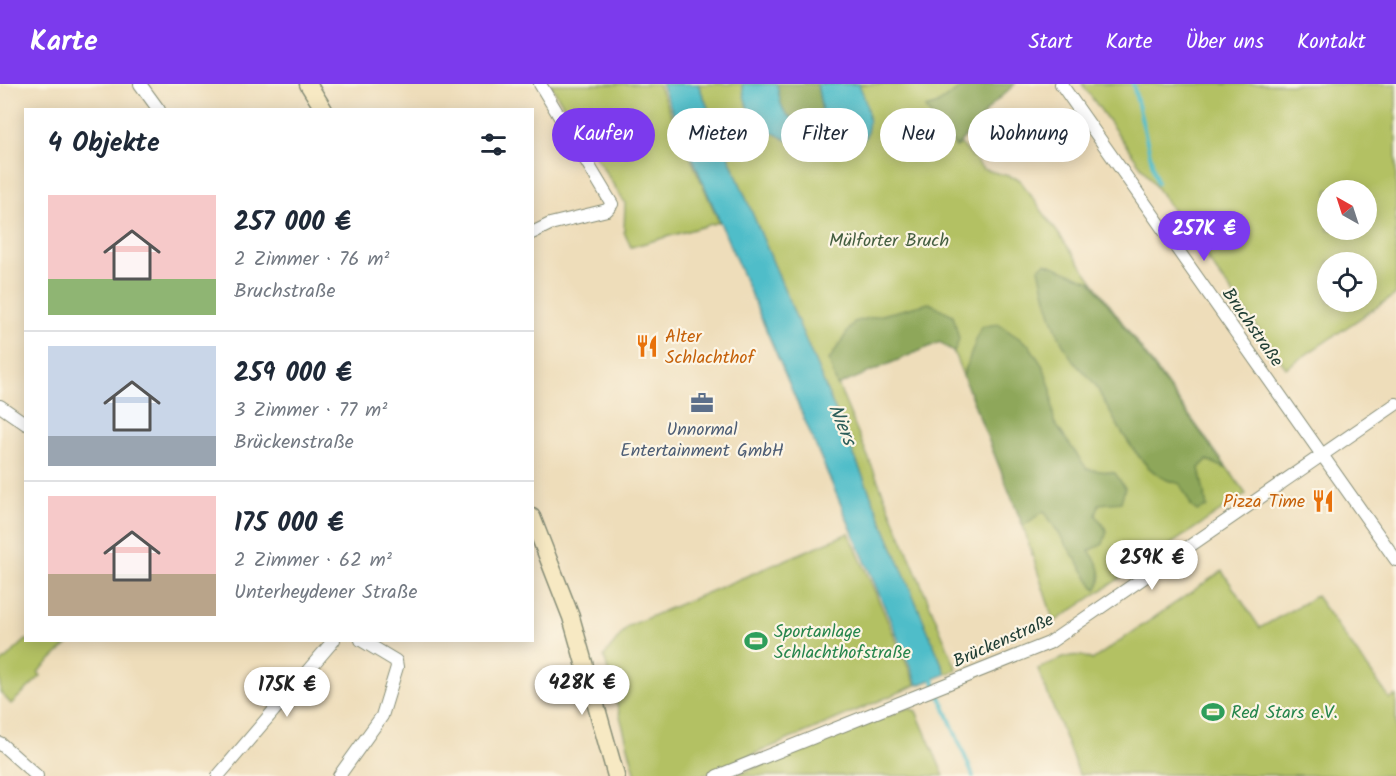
<!DOCTYPE html>
<html lang="de">
<head>
<meta charset="utf-8">
<style>
  :root { --surface:#fff; --page:#f2f2f3; --text:#1f2937; --muted:#747a83; --line:#e0e1e3; --accent:#7c3aed }
  body { margin:0; font-family:Kalam,sans-serif; background:var(--page); color:var(--text); height:100vh; display:flex; flex-direction:column; font-size:22px; white-space:nowrap }
  * { box-sizing:border-box; margin:0 }
  p { font-size:20px; color:var(--muted) }
  .icon { flex:none; width:33px; height:33px; fill:none; stroke:currentColor; stroke-width:2; stroke-linecap:round; stroke-linejoin:round }
  .map { position:relative; flex:1; overflow:hidden }
  .side { position:absolute; left:24px; top:24px; width:510px; height:534px; display:flex; flex-direction:column; background:var(--surface); border-radius:0px; box-shadow:0 3px 15px #0003 }
  .side>* { flex:none }
  .hud { position:absolute; left:552px; top:24px; width:570px; height:54px; display:flex; gap:12px }
  .needle { width:39px; rotate:321deg }
  .controls { position:absolute; left:1317px; top:96px; display:grid; gap:12px }
  .controls a { display:grid; place-items:center; width:60px; height:60px; border-radius:50%; background:var(--surface); box-shadow:0 3px 15px #0003; font-size:30px }
  .price { position:absolute; translate:-50% -51px; padding:0 14px; border-radius:21px; background:#fff; color:#222; font-size:20px; line-height:39px; filter:drop-shadow(0 2px 3px #0008) }
  .price::after { content:''; position:absolute; left:50%; top:36px; width:18px; height:14px; margin-left:-9px; background:inherit; clip-path:polygon(0 0,100% 0,50% 100%) }
  .price.active { background:var(--accent); color:#fff }
  ul { padding:0; list-style:none }
  li { display:flex; align-items:center; gap:18px; height:150px; padding:0 24px }
  li+li { border-top:2px solid var(--line) }
  li span { display:grid; place-items:center; flex:none; width:168px; height:120px; border-radius:0px; color:#555 }
  li>.icon { margin-inline-start:auto }
  span .icon { width:72px; height:72px; fill:#fffc; stroke-width:1 }
  li b { font-size:26px }
  h2 { display:flex; justify-content:space-between; align-items:center; height:72px; padding:0 24px; font-size:26px }
  .tag { padding:0 21px; border-radius:27px; background:var(--surface); box-shadow:0 3px 15px #0003; font-size:21px; line-height:54px }
  .tag.active { background:var(--accent); color:#fff }
  header { display:flex; align-items:center; gap:36px; box-sizing:border-box; height:84px; padding:0 30px; background:var(--accent); color:#fff }
  header strong { font-size:28px }
  nav { display:flex; gap:33px; margin-inline-start:auto; font-size:21px }
  .map>svg:first-child { display:block }
</style>
</head>
<body>
<header>
<strong>Karte</strong>
<nav><a>Start</a><a>Karte</a><a>Über uns</a><a>Kontakt</a></nav>
</header>
<div class="map">
<svg width="1396" height="692" viewBox="0 0 1396 692">
  <rect width="100%" height="100%" fill="#fcf5e5"/>
  <filter id="ink" filterUnits="userSpaceOnUse"><feTurbulence type="fractalNoise" baseFrequency=".0167" numOctaves="2"/><feDisplacementMap in="SourceGraphic" scale="12" xChannelSelector="R" yChannelSelector="G"/><feConvolveMatrix kernelMatrix="1 2 1 2 8 2 1 2 1" color-interpolation-filters="sRGB"/></filter>
  <filter id="wash" filterUnits="userSpaceOnUse"><feTurbulence type="fractalNoise" baseFrequency=".008" numOctaves="4" result="noise"/><feDisplacementMap in="SourceGraphic" scale="24" xChannelSelector="R" yChannelSelector="G"/><feGaussianBlur stdDeviation="1.35" result="paint"/><feColorMatrix in="noise" values="0 0 0 0 0 0 0 0 0 0 0 0 0 0 0 0 0 1.4 0 .05"/><feComposite in="paint" operator="in"/></filter>
  <g filter="url(#wash)">
    <rect width="100%" height="100%" fill="#eeddba"/>
    <g fill="#b3c164" stroke="#697f4c" stroke-width="1.5" fill-rule="evenodd">
      <path d="M 550,0 L 658,0 L 719,138 L 631,163 L 624,148 L 625,119 Z"/>
      <path d="M 698,0 L 966,0 L 936,21 L 926,24 L 956,63 L 961,60 L 983,85 L 1019,95 L 1246,410 L 1054,538 L 1023,442 L 954,269 L 940,258 L 838,301 L 957,586 L 946,590 Z"/>
      <path d="M 1082,0 L 1396,0 L 1396,210 L 1286,284 ZM 1328,106 L 1366,106 L 1366,146 L 1328,146 ZM 1328,178 L 1366,178 L 1366,218 L 1328,218 Z"/>
      <path d="M 849,449 L 916,601 L 703,692 L 636,692 L 604,572 L 628,542 Z"/>
      <path d="M 1222,487 L 1260,544 L 1316,512 L 1390,615 L 1396,611 L 1396,692 L 1079,690 L 1038,585 C 1057,577 1073,565 1092,576 Z"/>
      <path d="M 26,556 L 71,557 L 38,588 L 41,592 L 11,620 L 0,608 L 0,580 Z"/>
      <path d="M 908,624 L 916,627 L 944,692 L 734,692 Z"/>
    </g>
    <g fill="#8ea75a" stroke="#567247" stroke-width="1.5">
      <path d="M 777,0 L 817,0 L 822,26 L 816,35 C 784,41 780,26 777,0 Z"/>
      <path d="M 966,0 L 1015,0 L 992,21 L 956,63 L 925,24 L 936,21 Z"/>
      <path d="M 1045,179 L 1091,197 L 1227,385 L 1207,376 L 1199,384 L 1207,423 L 1197,427 L 1192,423 L 1180,400 C 1175,398 1168,397 1163,394 C 1137,381 1109,327 1096,302 C 1090,293 1081,286 1074,278 C 1054,250 1046,217 1039,184 Z"/>
      <path d="M 929,219 L 953,231 L 959,255 L 954,269 L 940,258 L 837,302 L 829,276 L 854,238 Z"/>
      <path d="M 998,240 L 1029,261 L 1044,284 L 1051,306 L 1054,338 L 1087,385 L 1115,389 L 1125,404 L 1121,418 L 1099,420 L 1096,431 L 1107,447 L 1103,460 L 1089,467 C 1098,478 1106,491 1096,506 L 1044,427 L 1023,442 L 963,292 L 981,243 Z"/>
    </g>
    <g fill="#50bdc9" stroke="#387d7e" stroke-width="1.5">
      <path d="M 661,0 L 698,0 L 946,590 L 918,601 Z"/>
      <path d="M 742,0 L 777,0 C 781,26 784,41 816,35 L 822,26 L 817,0 L 859,0 C 890,71 840,82 785,55 C 776,50 765,46 757,38 C 747,28 744,13 742,0 Z"/>
    </g>
    <g fill="none" stroke-linecap="round" stroke-linejoin="round">
      <g stroke="#50bdc9" stroke-width="4">
        <path d="M 1133,0 L 1157,99"/>
        <path d="M 932,593 L 973,692"/>
      </g>
    </g>
  </g>
  <g filter="url(#ink)">
    <g fill="none" stroke-linecap="round" stroke-linejoin="round">
      <g stroke="#868d77" stroke-width="14">
        <g id="street">
          <path d="M 140,0 L 159,26"/>
          <path d="M 1061,0 L 1396,476"/>
          <path d="M 532,149 L 550,140 L 607,126 L 612,120 L 540,0"/>
          <path d="M 0,322 L 26,340"/>
          <path d="M 0,659 L 37,692"/>
          <path d="M 218,692 L 334,556"/>
          <path d="M 339,692 L 382,632 L 397,583 L 396,577 L 361,556"/>
          <path d="M 717,692 L 1049,559 L 1396,320"/>
        </g>
      </g>
      <g stroke="#868d77" stroke-width="19">
        <g id="secondary">
          <path d="M 308,0 L 324,26"/>
          <path d="M 532,433 L 571,533 L 616,692"/>
        </g>
      </g>
      <use href="#street" stroke="#fff" stroke-width="12"/>
      <use href="#secondary" stroke="#f7e9c3" stroke-width="16"/>
    </g>
  </g>
  <defs>
    <g id="restaurant-bare" transform="scale(1.8)"><path d="M-5-6h1v4h1v-4h1v4h1v-4h1v5L-1.5 .5V6h-2V.5L-5-1ZM5-6V6H3V1.5H1.5Q1.5-4 5-6Z" fill="#e8710a" stroke="#fcf5e5" stroke-width="2.5" paint-order="stroke"/></g>
    <g id="office-bare" transform="scale(1.8)"><path d="M-6-3h4V-5.5h4V-3h4V5H-6ZM-1-4.5V-3h2v-1.5ZM-6 0V1H6V0Z" fill="#5c6f8a" stroke="#fcf5e5" stroke-width="2.5" paint-order="stroke"/></g>
    <g id="stadium-bare" transform="scale(1.8)"><path d="M0-5a6.5 5 0 1 0 0 10a6.5 5 0 1 0 0-10ZM-3.5-1.8h7v3.6h-7Z" fill="#2e9e5b" stroke="#fcf5e5" stroke-width="2.5" paint-order="stroke"/></g>
  </defs>
  <g fill-rule="evenodd">
    <use href="#restaurant-bare" x="647" y="262"/>
    <use href="#office-bare" x="702" y="319"/>
    <use href="#restaurant-bare" x="1323" y="417"/>
    <use href="#stadium-bare" x="756" y="557"/>
    <use href="#stadium-bare" x="1213" y="628"/>
  </g>
  <g text-anchor="middle" stroke-width="4.5" stroke-linejoin="round" paint-order="stroke">
    <g font-size="18" fill="#445e40" stroke="#fcf5e5">
      <text x="889" y="162">Mülforter Bruch</text>
    </g>
    <g font-size="18" fill="#1f3d34" stroke="#fcf5e5">
      <text transform="translate(1253 243) rotate(55)" y="6">Bruchstraße</text>
      <text transform="translate(1003 556) rotate(-24)" y="6">Brückenstraße</text>
    </g>
    <g font-size="18" fill="#c56008" stroke="#fcf5e5" text-anchor="start">
      <text x="665" y="258">Alter<tspan x="665" dy="21">Schlachthof</tspan></text>
      <text x="1305" y="423" text-anchor="end">Pizza Time</text>
    </g>
    <g font-size="18" fill="#4e5e75" stroke="#fcf5e5">
      <text x="702" y="351">Unnormal<tspan x="702" dy="21">Entertainment GmbH</tspan></text>
    </g>
    <g font-size="18" fill="#27864d" stroke="#fcf5e5" text-anchor="start">
      <text x="774" y="553">Sportanlage<tspan x="774" dy="21">Schlachthofstraße</tspan></text>
      <text x="1231" y="634">Red Stars e.V.</text>
    </g>
    <g font-size="20" font-style="italic" fill="#2b5d59" stroke="#fcf5e5">
      <text transform="translate(843 340) rotate(67)" y="7">Niers</text>
    </g>
  </g>
</svg>
<div class="controls">
<a><svg class="needle" viewBox="-14 -14 28 28"><path d="M0-13l5 13h-10z" fill="#e53935"/><path d="M0 13l5-13h-10z" fill="#747a83"/></svg></a>
<a><svg class="icon" aria-label="locate" viewBox="0 0 24 24"><circle cx="12" cy="12" r="6"/><path d="M12 2v4M12 18v4M2 12h4M18 12h4"/></svg></a>
</div>
<b class="price active" style="left:1204px;top:178px">257K €</b>
<b class="price" style="left:1152px;top:507px">259K €</b>
<b class="price" style="left:582px;top:632px">428K €</b>
<b class="price" style="left:287px;top:634px">175K €</b>
<div class="hud">
<a class="tag active">Kaufen</a>
<a class="tag">Mieten</a>
<a class="tag">Filter</a>
<a class="tag">Neu</a>
<a class="tag">Wohnung</a>
</div>
<section class="side">
<h2>4 Objekte<svg class="icon" aria-label="filters" viewBox="0 0 24 24"><path d="M4 7h16M4 17h16"/><circle cx="9" cy="7" r="2"/><circle cx="15" cy="17" r="2"/></svg></h2>
<ul>
<li><span style="background:linear-gradient(#f6c9c9 70%,#8fb573 0)"><svg class="icon" aria-label="home" viewBox="0 0 24 24"><path d="M3 11l9-7 9 7M6 9v11h12V9"/></svg></span><div><b>257 000 €</b><p>2 Zimmer · 76 m²</p><p>Bruchstraße</p></div></li>
<li><span style="background:linear-gradient(#c9d6e8 75%,#9aa5b1 0)"><svg class="icon" aria-label="home" viewBox="0 0 24 24"><path d="M3 11l9-7 9 7M6 9v11h12V9"/></svg></span><div><b>259 000 €</b><p>3 Zimmer · 77 m²</p><p>Brückenstraße</p></div></li>
<li><span style="background:linear-gradient(#f6c9c9 65%,#b9a48a 0)"><svg class="icon" aria-label="home" viewBox="0 0 24 24"><path d="M3 11l9-7 9 7M6 9v11h12V9"/></svg></span><div><b>175 000 €</b><p>2 Zimmer · 62 m²</p><p>Unterheydener Straße</p></div></li>
</ul>
</section>
</div>
</body>
</html>
